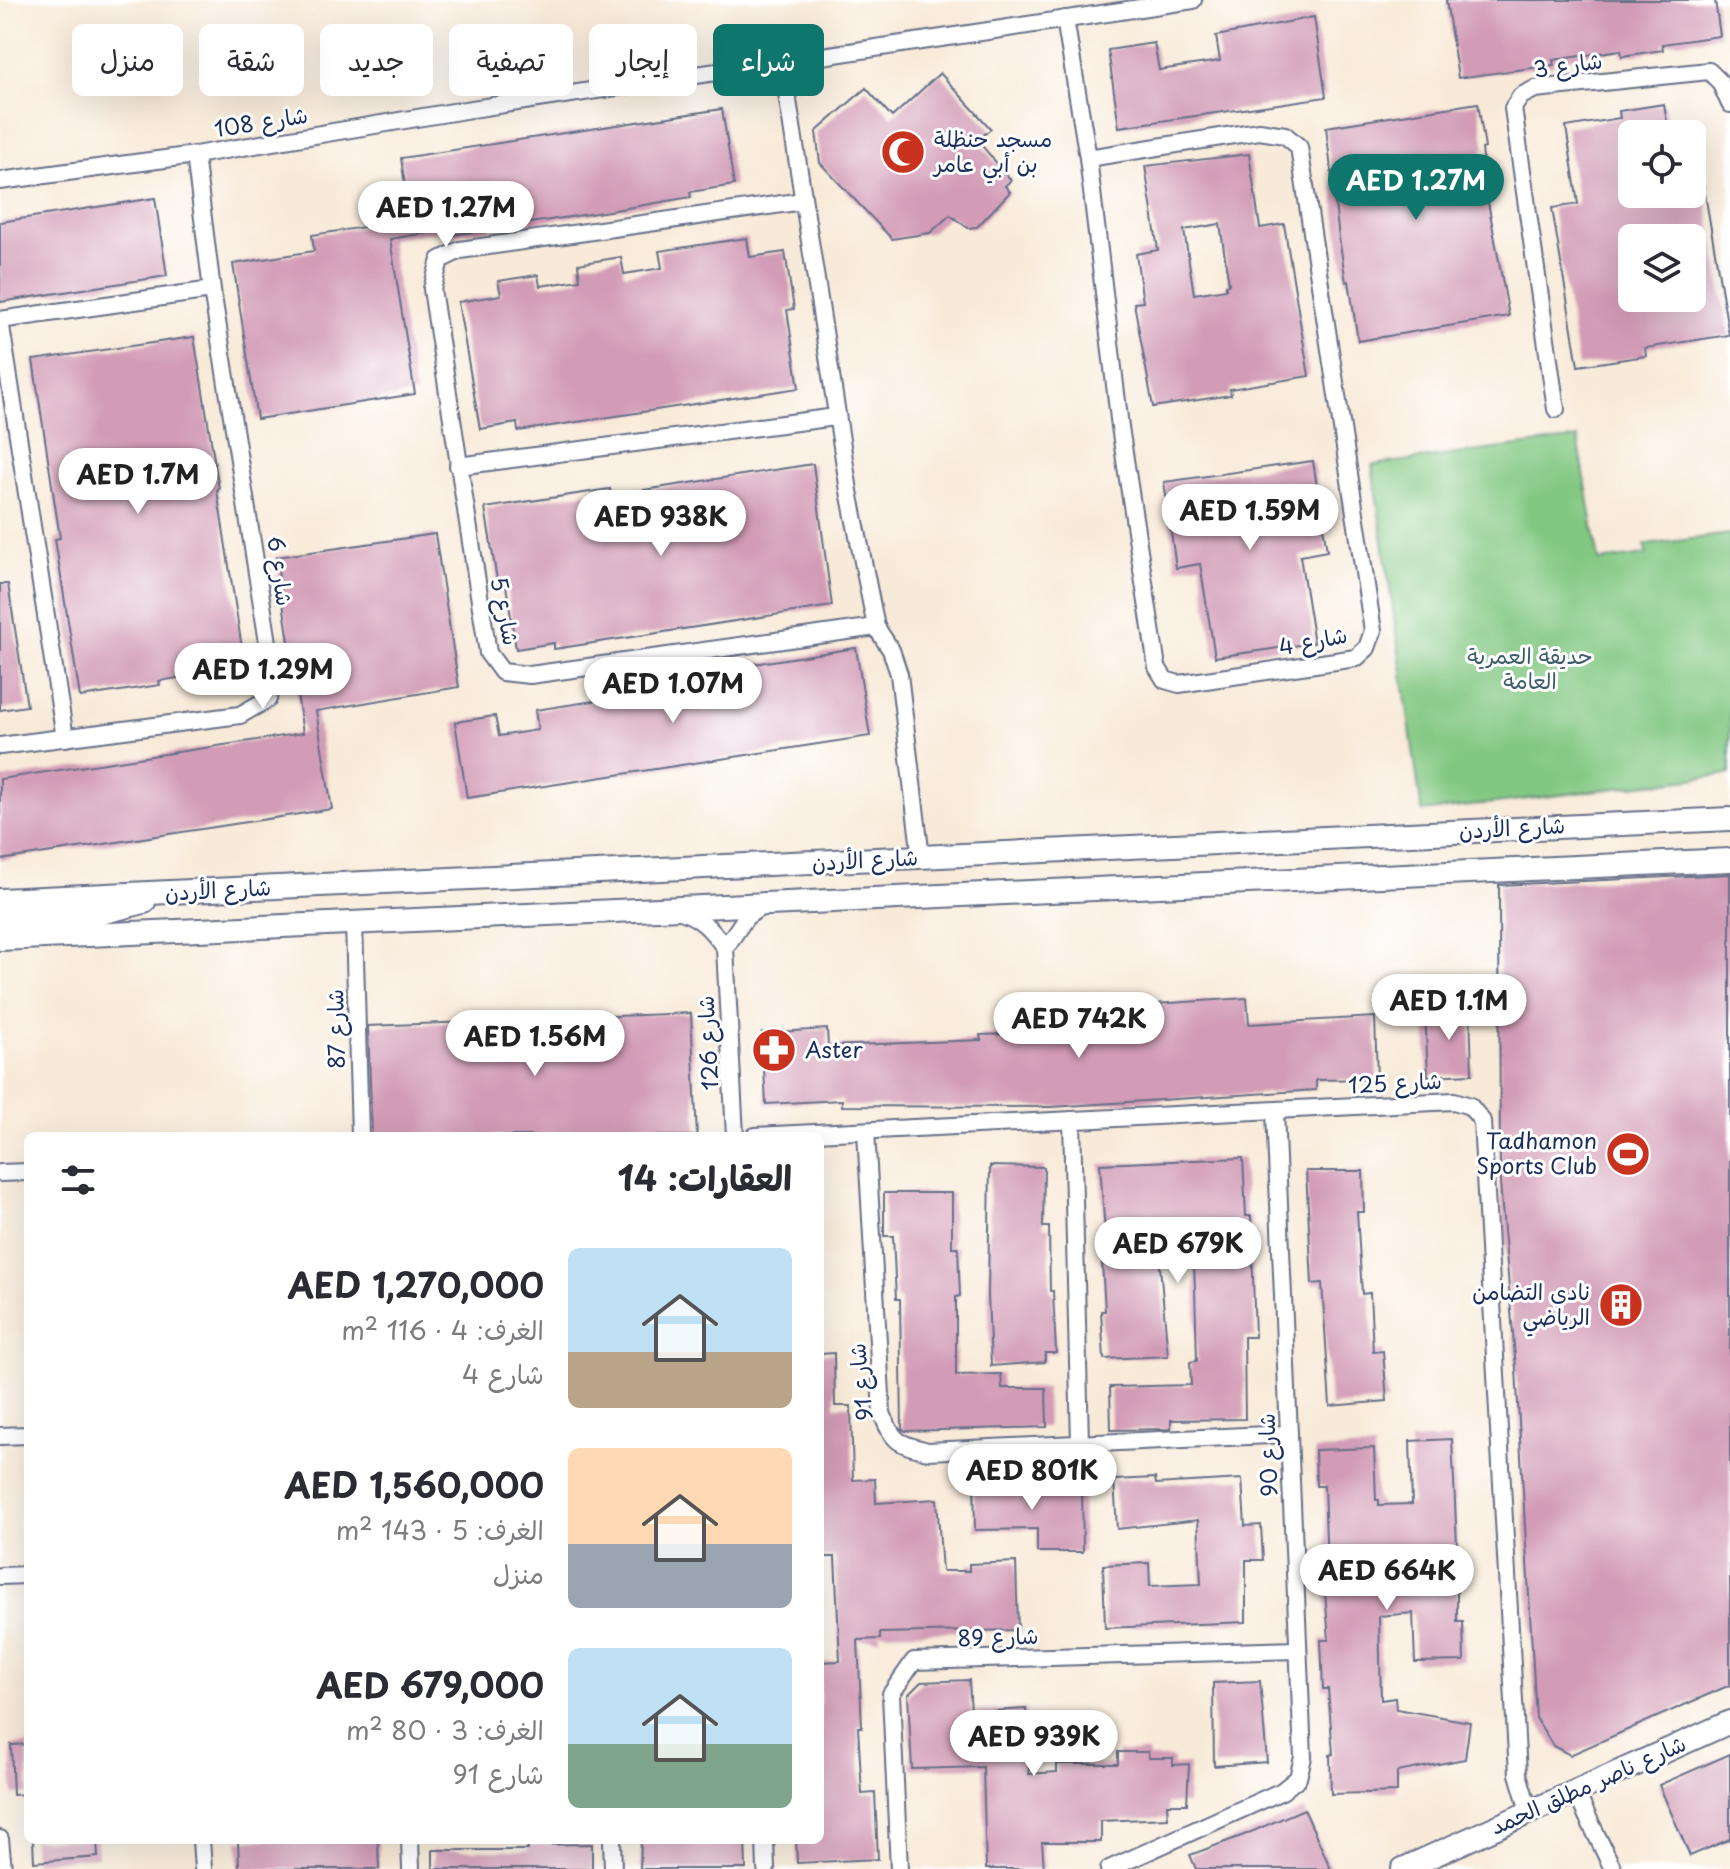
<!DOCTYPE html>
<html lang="ar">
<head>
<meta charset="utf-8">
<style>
  :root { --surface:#fff; --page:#f7f7f7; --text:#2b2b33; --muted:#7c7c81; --accent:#0f766e }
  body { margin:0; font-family:"Playpen Sans","Playpen Sans Arabic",sans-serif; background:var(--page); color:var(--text); direction:rtl; height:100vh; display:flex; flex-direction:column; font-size:30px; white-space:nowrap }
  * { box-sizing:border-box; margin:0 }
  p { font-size:26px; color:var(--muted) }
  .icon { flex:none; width:44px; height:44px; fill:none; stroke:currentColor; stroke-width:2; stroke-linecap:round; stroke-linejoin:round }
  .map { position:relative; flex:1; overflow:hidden; direction:ltr }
  .panel { position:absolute; left:24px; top:1132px; width:800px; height:712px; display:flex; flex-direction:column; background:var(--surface); border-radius:12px; box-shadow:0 8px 32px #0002; direction:rtl }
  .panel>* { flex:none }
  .banner { position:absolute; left:24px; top:24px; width:800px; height:72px; direction:rtl; display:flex; gap:16px }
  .controls { position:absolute; left:1618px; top:120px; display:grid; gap:16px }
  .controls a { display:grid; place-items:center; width:88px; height:88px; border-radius:12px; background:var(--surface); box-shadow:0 8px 32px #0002; font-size:40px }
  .price { position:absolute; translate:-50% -68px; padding:0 18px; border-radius:28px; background:#fff; color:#222; font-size:26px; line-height:52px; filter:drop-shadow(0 2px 4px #0008) }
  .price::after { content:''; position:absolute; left:50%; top:48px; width:24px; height:18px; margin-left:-12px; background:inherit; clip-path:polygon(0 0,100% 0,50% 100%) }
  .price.current { background:var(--accent); color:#fff }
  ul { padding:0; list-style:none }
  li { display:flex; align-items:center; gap:24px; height:200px; padding:0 32px }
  li span { display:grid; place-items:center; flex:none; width:224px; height:160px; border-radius:12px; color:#555 }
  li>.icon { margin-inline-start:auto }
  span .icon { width:96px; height:96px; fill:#fffc; stroke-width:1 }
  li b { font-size:34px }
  h2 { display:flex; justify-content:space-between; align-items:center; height:96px; padding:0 32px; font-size:34px }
  .tag { padding:0 28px; border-radius:12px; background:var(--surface); box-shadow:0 8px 32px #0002; font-size:28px; line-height:72px }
  .tag.current { background:var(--accent); color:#fff }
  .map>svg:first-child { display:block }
</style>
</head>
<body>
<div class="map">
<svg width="1730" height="1869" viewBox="0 0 1730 1869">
  <rect width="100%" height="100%" fill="#fff"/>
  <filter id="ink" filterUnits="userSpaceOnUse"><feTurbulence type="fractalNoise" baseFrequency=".0125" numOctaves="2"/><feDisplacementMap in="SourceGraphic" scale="16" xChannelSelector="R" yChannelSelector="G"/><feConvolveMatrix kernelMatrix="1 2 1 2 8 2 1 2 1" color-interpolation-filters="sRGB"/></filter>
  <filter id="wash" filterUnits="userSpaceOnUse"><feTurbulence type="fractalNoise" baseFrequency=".006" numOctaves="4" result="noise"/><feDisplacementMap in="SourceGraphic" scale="32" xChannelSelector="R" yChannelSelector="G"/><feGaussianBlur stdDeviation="1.8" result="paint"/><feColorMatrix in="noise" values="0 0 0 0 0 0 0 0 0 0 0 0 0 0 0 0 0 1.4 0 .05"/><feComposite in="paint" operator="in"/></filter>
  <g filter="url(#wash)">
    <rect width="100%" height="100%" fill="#f8ead8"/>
    <path fill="#82c882" stroke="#4e7c70" stroke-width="2" d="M 1578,438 L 1599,561 L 1646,555 L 1645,545 L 1730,534 L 1730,774 L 1422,812 L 1372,465 Z"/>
    <g id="blocks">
      <g fill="#d29bb6" fill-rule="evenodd">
        <path d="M 1446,0 L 1715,0 L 1720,36 L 1662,44 L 1663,50 L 1622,56 L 1621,50 L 1553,60 L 1554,65 L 1458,78 Z"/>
        <path d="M 1314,17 L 1326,97 L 1119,127 L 1108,50 L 1154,43 L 1159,70 L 1220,61 L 1216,36 Z"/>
        <path d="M 940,73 L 991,129 L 977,140 L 1011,180 L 1005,186 L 1010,192 L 977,227 L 968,228 L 950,215 L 930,233 L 892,239 L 820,163 L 816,132 L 866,88 L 892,117 Z"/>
        <path d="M 1478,103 L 1485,148 L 1482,149 L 1488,202 L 1509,316 L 1358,341 L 1349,281 L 1346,282 L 1339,238 L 1326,127 Z"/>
        <path d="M 1664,104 L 1669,134 L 1632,134 L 1632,194 L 1692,194 L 1692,165 L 1700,164 L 1729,335 L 1645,348 L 1646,356 L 1578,366 L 1552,208 L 1578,204 L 1566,127 L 1620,118 L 1619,111 ZM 1631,238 L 1692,238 L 1692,303 L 1640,311 L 1638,298 L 1632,298 Z"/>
        <path d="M 722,109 L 734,185 L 690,192 L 691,197 L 609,211 L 530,223 L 530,219 L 490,225 L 490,229 L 452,235 L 451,229 L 390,239 L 415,394 L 257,419 L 233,264 L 314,251 L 312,235 L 410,220 L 401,158 Z"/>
        <path d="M 1249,154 L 1260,228 L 1284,224 L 1309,376 L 1230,389 L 1231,395 L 1153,407 L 1134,303 L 1143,302 L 1136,254 L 1158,250 L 1145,166 ZM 1220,224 L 1229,284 L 1226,285 L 1226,289 L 1194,294 L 1184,230 Z"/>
        <path d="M 155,198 L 167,276 L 0,302 L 0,222 Z"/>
        <path d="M 747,238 L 750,257 L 785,252 L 794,309 L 787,310 L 799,388 L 518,431 L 517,423 L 480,429 L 458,302 L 501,295 L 498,281 L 538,275 L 540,286 L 580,280 L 578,264 L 621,257 L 624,274 L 662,268 L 659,251 Z"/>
        <path d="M 194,337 L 219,489 L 217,490 L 245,667 L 159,681 L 160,685 L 80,697 L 55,539 L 60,538 L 33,360 Z"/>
        <path d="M 1313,461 L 1327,551 L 1300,556 L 1314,643 L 1215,657 L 1200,564 L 1176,568 L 1164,482 Z"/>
        <path d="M 813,464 L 832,606 L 554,649 L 554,643 L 516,649 L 505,579 L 497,580 L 485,508 L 610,489 L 611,495 Z"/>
        <path d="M 435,534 L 459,687 L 316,711 L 332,809 L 0,860 L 0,779 L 303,733 L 276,557 Z"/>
        <path d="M 0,584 L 8,584 L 27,706 L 0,710 Z"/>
        <path d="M 856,648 L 870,736 L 467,798 L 455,722 L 495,716 L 499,736 L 538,730 L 535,710 L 653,692 L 651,680 Z"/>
        <path d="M 1730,874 L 1730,1685 L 1570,1755 L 1553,1746 L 1536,1718 L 1516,1369 L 1500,1183 L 1499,885 Z"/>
        <path d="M 1247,998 L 1249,1024 L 1375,1017 L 1377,1079 L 1316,1080 L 1316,1090 L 1051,1107 L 842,1106 L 842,1100 L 766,1104 L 762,1033 L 827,1029 L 828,1046 L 981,1040 L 980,1035 L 1046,1033 L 1045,1011 Z"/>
        <path d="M 1470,1008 L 1472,1074 L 1428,1076 L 1425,1010 Z"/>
        <path d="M 691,1013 L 697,1136 L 372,1136 L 368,1026 Z"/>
        <path d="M 1243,1158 L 1246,1216 L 1251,1216 L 1255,1337 L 1244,1337 L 1245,1419 L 1171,1420 L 1171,1429 L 1111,1430 L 1110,1387 L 1191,1385 L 1190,1362 L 1197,1361 L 1195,1289 L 1192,1219 L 1156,1221 L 1168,1356 L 1104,1359 L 1101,1311 L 1105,1311 L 1101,1246 L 1106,1246 L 1100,1164 Z"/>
        <path d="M 990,1166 L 1044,1167 L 1043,1227 L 1049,1227 L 1050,1291 L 1053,1291 L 1056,1353 L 1045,1353 L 1045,1362 L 991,1366 L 988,1295 Z"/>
        <path d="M 1306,1171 L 1363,1171 L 1364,1212 L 1357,1212 L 1362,1294 L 1370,1293 L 1373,1352 L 1383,1351 L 1387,1401 L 1330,1406 L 1322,1283 L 1312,1284 Z"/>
        <path d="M 884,1193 L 952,1193 L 952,1247 L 958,1247 L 960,1296 L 956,1297 L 956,1375 L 1001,1374 L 1002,1388 L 1046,1388 L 1047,1427 L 905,1431 L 902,1429 L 900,1299 L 896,1299 L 893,1236 L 884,1236 Z"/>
        <path d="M 834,1353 L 835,1406 L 851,1406 L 853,1480 L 875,1479 L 876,1503 L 937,1499 L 942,1571 L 969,1571 L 969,1564 L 1016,1562 L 1018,1630 L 880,1633 L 880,1639 L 858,1640 L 862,1727 L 858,1727 L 862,1794 L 875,1793 L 878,1859 L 797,1863 L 796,1840 L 820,1840 L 820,1662 L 840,1661 L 835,1557 L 820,1557 L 820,1354 Z"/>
        <path d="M 1452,1439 L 1457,1545 L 1457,1622 L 1463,1622 L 1464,1661 L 1415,1662 L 1413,1613 L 1379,1616 L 1381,1700 L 1395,1698 L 1396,1709 L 1470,1722 L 1465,1759 L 1397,1772 L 1397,1792 L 1331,1794 L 1330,1755 L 1333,1754 L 1328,1689 L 1323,1689 L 1321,1640 L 1329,1640 L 1323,1568 L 1327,1568 L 1324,1486 L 1316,1486 L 1315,1450 L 1374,1448 L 1376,1500 L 1379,1500 L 1379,1505 L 1412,1504 L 1410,1441 Z"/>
        <path d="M 1155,1478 L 1156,1484 L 1242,1479 L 1245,1526 L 1261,1525 L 1263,1560 L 1246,1560 L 1246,1622 L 1105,1628 L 1103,1565 L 1149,1563 L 1150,1586 L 1201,1584 L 1198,1520 L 1117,1529 L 1114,1480 Z"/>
        <path d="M 974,1480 L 1018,1480 L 1018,1486 L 1082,1486 L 1083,1552 L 1037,1552 L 1037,1529 L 975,1530 Z"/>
        <path d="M 969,1680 L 971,1712 L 1026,1709 L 1029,1774 L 1057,1772 L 1057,1764 L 1118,1764 L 1118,1752 L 1148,1752 L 1149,1758 L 1173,1758 L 1173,1765 L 1189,1764 L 1187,1804 L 1167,1804 L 1168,1818 L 1101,1821 L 1101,1842 L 1042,1842 L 1044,1869 L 986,1869 L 983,1767 L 912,1769 L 908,1695 L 921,1682 Z"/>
        <path d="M 1260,1681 L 1267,1762 L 1214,1766 L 1213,1683 Z"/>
        <path d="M 28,1744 L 28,1794 L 13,1795 L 11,1745 Z"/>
        <path d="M 1730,1754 L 1730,1839 L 1690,1856 L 1659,1785 Z"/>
        <path d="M 1304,1809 L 1331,1869 L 1196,1869 L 1190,1855 L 1244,1835 Z"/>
        <path d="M 33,1840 L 97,1840 L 98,1857 L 34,1862 Z"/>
        <path d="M 238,1840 L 378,1840 L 379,1869 L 239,1869 Z"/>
        <path d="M 641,1840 L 745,1840 L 746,1869 L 640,1869 Z"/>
        <path d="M 592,1844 L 592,1869 L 433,1869 L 433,1850 L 528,1850 L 528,1845 Z"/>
      </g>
    </g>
  </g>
  <g filter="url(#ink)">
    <use href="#blocks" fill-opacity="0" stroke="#687089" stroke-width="2"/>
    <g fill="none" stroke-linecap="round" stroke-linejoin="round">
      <g stroke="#687089" stroke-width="20">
        <g id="street">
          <path d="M 1065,19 L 1088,158 L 1120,427 L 1157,667 L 1165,680 L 1179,684 L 1356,658 L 1367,648 L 1373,631 L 1299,147 L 1285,135 L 1259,131 L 1088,158"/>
          <path d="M 782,62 L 849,491 L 876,627 L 891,650 L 899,674 L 921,858"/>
          <path d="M 0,181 L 195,155 L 465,110 L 1193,0"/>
          <path d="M 803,201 L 460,250 L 440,260 L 432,289 L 488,653 L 502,672 L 530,675 L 876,627"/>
          <path d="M 0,320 L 65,738"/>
          <path d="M 0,320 L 212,290"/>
          <path d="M 1556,409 L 1513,108 L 1521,96 L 1535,89 L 1709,71 L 1720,82 L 1730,104"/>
          <path d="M 458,466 L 836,417"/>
          <path d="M 0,746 L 240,715 L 268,699 L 273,674 L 212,290 L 195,155"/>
          <path d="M 678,910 C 701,917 711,929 725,948 L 735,1136"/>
          <path d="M 354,922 L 360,1136"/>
          <path d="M 725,948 L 746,917 L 763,905"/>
          <path d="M 1072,1120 L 1080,1443"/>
          <path d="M 866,1131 L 882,1413 C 893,1443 899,1444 928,1451 L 1289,1434"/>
          <path d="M 755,1136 L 1454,1101 L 1470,1106 L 1482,1121 L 1518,1774 L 1529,1811"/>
          <path d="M 0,1173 L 28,1172"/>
          <path d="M 0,1436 L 28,1435"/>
          <path d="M 0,1576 L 28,1575"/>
          <path d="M 1575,1791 L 1613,1869"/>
          <path d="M 0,1839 L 3,1869"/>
          <path d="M 201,1840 L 203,1869"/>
          <path d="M 410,1840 L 411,1869"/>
          <path d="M 612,1840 L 613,1869"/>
          <path d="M 765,1840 L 766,1869"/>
          <path d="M 899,1869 L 891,1694 L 914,1661 L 1298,1650"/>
          <path d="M 1109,1869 L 1282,1791 L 1298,1778 L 1303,1757 L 1275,1112"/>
        </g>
      </g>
      <g stroke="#687089" stroke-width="26">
        <g id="secondary">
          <path d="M 0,900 L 1730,819"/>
          <path d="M 0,920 L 92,915 L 144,902"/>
          <path d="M 0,939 L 1730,860"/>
          <path d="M 1403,1869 L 1730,1722"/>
        </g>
      </g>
      <use href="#street" stroke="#fff" stroke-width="16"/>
      <use href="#secondary" stroke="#fff" stroke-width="22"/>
    </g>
  </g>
  <defs>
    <g id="mosque-disc" transform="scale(2.3)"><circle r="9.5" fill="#c8321e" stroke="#fff"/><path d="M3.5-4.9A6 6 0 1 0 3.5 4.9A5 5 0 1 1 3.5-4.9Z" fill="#fff"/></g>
    <g id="pharmacy-disc" transform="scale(2.3)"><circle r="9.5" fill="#c8321e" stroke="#fff"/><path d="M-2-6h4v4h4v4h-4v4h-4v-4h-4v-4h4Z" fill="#fff"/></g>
    <g id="stadium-disc" transform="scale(2.3)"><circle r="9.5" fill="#c8321e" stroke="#fff"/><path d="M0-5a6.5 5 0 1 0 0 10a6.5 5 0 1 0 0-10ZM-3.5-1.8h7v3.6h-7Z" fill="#fff"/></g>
    <g id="building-disc" transform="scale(2.3)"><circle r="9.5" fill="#c8321e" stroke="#fff"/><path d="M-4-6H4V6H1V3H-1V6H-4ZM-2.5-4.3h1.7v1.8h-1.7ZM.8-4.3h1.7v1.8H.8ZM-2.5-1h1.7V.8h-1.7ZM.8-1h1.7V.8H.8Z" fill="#fff"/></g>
  </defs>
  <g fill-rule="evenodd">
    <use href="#mosque-disc" x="903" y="152"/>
    <use href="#pharmacy-disc" x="774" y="1050"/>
    <use href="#stadium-disc" x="1628" y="1154"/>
    <use href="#building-disc" x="1621" y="1305"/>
  </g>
  <g text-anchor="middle" stroke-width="6" stroke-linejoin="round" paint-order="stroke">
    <g font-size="22" fill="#1b2f5e" stroke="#fff">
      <text transform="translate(1568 65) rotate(-8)" y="8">شارع 3</text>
      <text transform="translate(261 122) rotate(-9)" y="8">شارع 108</text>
      <text transform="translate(280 571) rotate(82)" y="8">شارع 6</text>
      <text transform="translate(505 611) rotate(79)" y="8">شارع 5</text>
      <text transform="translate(1313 641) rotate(-11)" y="8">شارع 4</text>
      <text transform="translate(1512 828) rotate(-3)" y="8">شارع الأردن</text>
      <text transform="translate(865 860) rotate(-3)" y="8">شارع الأردن</text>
      <text transform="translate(218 890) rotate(-3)" y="8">شارع الأردن</text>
      <text transform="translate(336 1029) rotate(-91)" y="8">شارع 87</text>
      <text transform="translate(708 1043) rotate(-93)" y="8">شارع 126</text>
      <text transform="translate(1395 1083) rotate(-3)" y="8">شارع 125</text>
      <text transform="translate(861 1382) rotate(-96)" y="8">شارع 91</text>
      <text transform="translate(1268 1455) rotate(-92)" y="8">شارع 90</text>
      <text transform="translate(998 1637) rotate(-2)" y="8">شارع 89</text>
      <text transform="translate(1588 1785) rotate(-24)" y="8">شارع ناصر مطلق الحمد</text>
    </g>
    <g font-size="22" fill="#1b2f5e" stroke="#fff" text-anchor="start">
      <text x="934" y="147">مسجد حنظلة<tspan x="934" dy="25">بن أبي عامر</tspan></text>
      <text x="805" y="1058">Aster</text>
      <text x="1597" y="1149" text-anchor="end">Tadhamon<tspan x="1597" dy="25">Sports Club</tspan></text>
      <text x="1590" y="1300" text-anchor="end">نادي التضامن<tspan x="1590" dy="25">الرياضي</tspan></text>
    </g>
    <g font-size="22" fill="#3a5d69" stroke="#fff">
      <text x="1530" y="664">حديقة العمرية<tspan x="1530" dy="25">العامة</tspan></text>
    </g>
  </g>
</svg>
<div class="controls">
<a><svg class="icon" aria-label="locate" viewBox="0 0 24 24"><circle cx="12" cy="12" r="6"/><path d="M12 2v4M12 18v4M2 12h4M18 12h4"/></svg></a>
<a><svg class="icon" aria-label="layers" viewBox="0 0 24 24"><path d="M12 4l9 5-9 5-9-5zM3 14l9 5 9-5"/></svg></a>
</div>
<b class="price current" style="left:1416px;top:222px">AED 1.27M</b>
<b class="price" style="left:446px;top:249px">AED 1.27M</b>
<b class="price" style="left:138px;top:516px">AED 1.7M</b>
<b class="price" style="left:1250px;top:552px">AED 1.59M</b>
<b class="price" style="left:661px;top:558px">AED 938K</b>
<b class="price" style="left:263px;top:711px">AED 1.29M</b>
<b class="price" style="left:673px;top:725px">AED 1.07M</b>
<b class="price" style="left:1449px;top:1042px">AED 1.1M</b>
<b class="price" style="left:1079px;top:1060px">AED 742K</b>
<b class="price" style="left:535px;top:1078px">AED 1.56M</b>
<b class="price" style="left:1178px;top:1285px">AED 679K</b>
<b class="price" style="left:1032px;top:1512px">AED 801K</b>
<b class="price" style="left:1387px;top:1612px">AED 664K</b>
<b class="price" style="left:1034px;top:1778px">AED 939K</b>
<div class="banner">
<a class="tag current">شراء</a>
<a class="tag">إيجار</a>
<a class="tag">تصفية</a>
<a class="tag">جديد</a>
<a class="tag">شقة</a>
<a class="tag">منزل</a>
</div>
<section class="panel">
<h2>العقارات: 14<svg class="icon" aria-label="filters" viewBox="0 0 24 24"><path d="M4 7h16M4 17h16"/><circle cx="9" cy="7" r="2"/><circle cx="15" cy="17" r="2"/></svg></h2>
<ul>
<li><span style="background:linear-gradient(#bfe0f5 65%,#b9a48a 0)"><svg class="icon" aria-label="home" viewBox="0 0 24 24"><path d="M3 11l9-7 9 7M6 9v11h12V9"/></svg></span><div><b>AED 1,270,000</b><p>الغرف: 4 · 116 m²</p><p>شارع 4</p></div></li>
<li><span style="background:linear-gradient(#ffd9b3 60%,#9aa5b1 0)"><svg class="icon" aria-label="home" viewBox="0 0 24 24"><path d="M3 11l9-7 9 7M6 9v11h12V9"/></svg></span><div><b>AED 1,560,000</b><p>الغرف: 5 · 143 m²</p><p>منزل</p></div></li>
<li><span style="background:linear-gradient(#bfe0f5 60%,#7fa58c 0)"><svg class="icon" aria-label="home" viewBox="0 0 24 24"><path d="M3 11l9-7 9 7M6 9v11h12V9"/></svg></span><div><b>AED 679,000</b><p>الغرف: 3 · 80 m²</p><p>شارع 91</p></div></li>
</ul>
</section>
</div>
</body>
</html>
